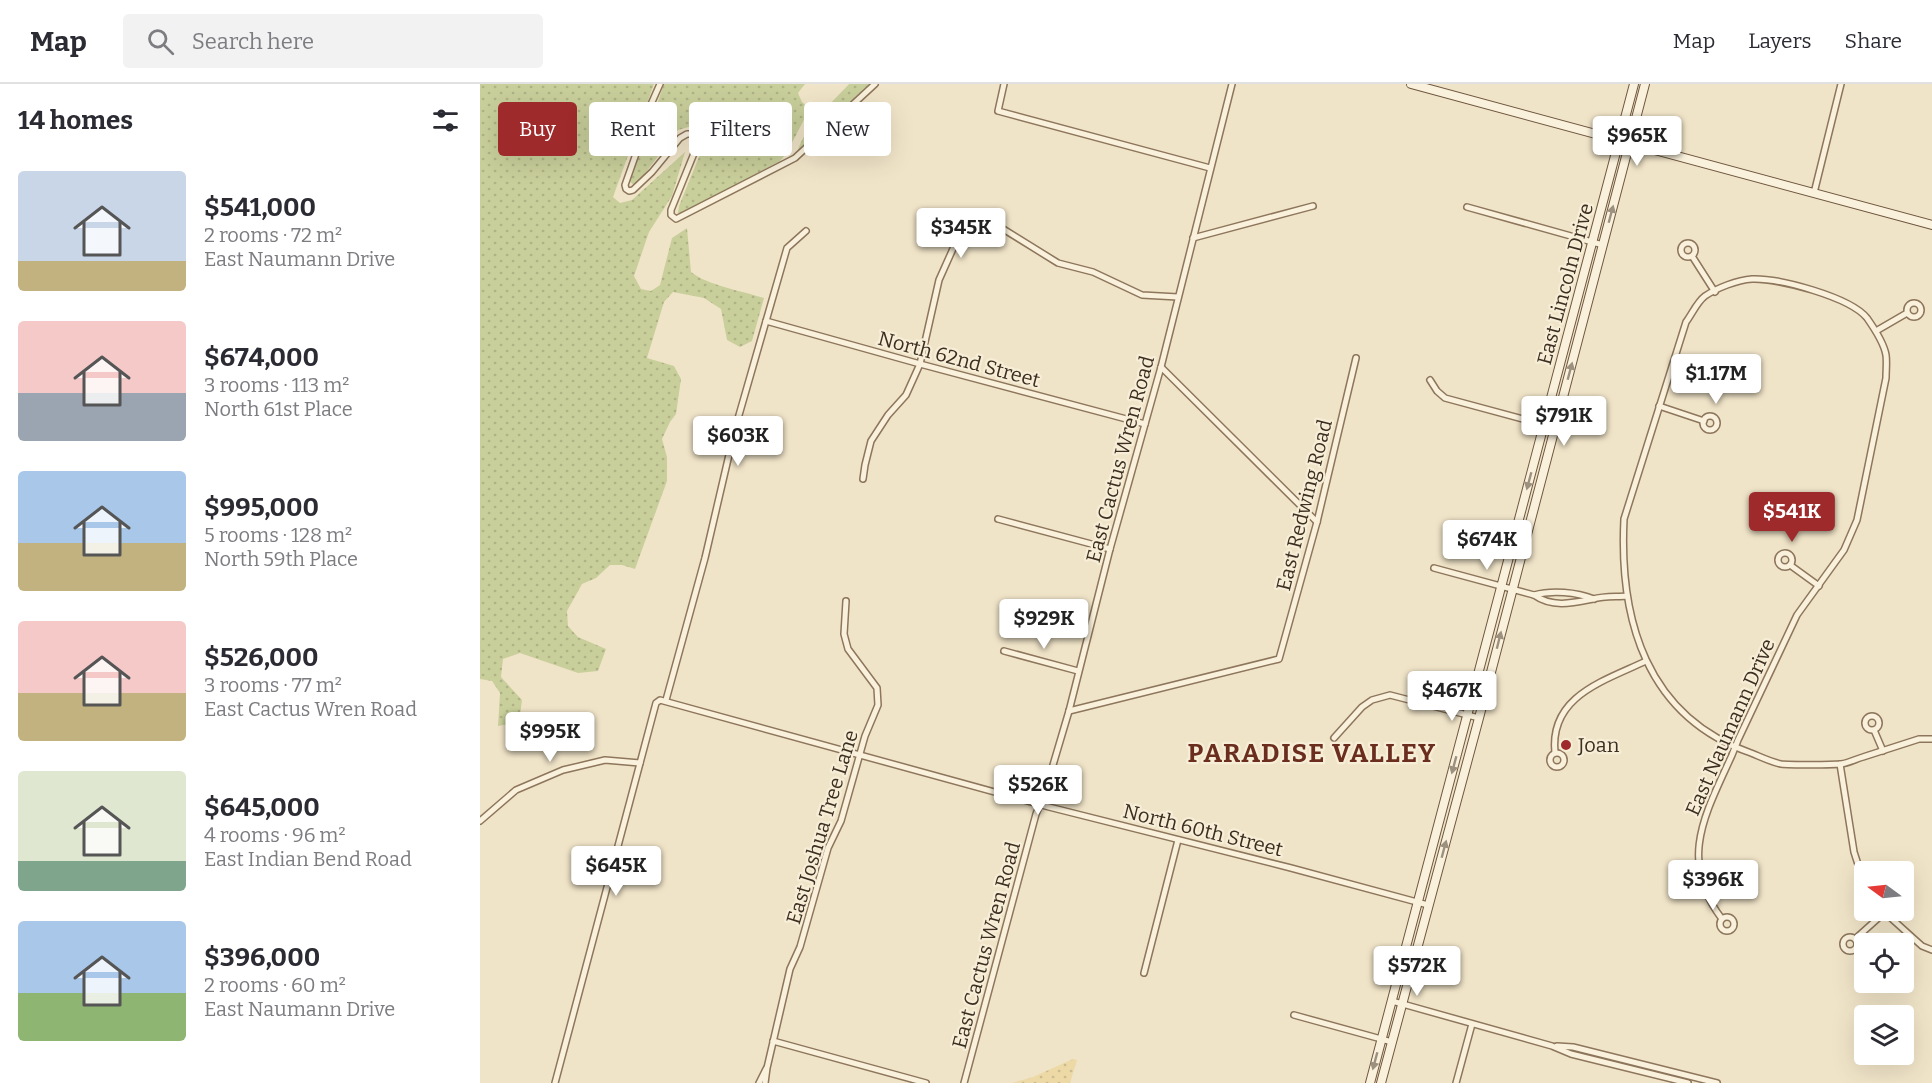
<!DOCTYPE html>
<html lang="en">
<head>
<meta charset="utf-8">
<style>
  :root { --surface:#fff; --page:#f2f2f3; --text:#2b2b33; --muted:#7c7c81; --line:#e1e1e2; --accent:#9e2a2b }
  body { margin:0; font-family:Bitter,serif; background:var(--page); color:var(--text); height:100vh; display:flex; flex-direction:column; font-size:22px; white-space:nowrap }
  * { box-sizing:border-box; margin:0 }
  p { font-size:20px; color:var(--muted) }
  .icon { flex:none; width:33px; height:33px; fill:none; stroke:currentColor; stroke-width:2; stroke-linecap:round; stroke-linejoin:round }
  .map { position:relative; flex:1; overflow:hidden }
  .panel { display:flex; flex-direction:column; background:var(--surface); width:480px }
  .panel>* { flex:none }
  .top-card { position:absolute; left:18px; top:18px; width:570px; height:54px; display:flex; gap:12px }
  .needle { width:39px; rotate:285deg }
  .controls { position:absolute; left:1374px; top:777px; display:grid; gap:12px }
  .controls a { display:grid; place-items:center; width:60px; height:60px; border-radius:6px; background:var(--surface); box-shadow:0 6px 24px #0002; font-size:30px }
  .price { position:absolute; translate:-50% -51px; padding:0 14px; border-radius:6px; background:#fff; color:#222; font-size:20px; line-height:39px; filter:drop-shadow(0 2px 3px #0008) }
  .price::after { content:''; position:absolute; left:50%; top:36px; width:18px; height:14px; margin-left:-9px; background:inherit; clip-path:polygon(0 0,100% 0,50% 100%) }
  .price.current { background:var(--accent); color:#fff }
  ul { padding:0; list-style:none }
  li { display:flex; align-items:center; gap:18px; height:150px; padding:0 18px }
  li span { display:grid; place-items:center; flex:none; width:168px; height:120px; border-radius:6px; color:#555 }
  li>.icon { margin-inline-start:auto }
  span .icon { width:72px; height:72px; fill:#fffc; stroke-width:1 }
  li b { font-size:26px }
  h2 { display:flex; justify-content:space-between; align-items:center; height:72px; padding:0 18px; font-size:26px }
  .chip { padding:0 21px; border-radius:6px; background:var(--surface); box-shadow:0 6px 24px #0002; font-size:21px; line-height:54px }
  .chip.current { background:var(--accent); color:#fff }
  header { display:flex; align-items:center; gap:36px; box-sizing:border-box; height:84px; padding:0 30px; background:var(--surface); border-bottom:2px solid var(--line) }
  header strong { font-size:28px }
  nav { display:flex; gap:33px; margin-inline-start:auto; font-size:21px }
  .search { width:420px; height:54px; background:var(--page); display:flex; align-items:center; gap:15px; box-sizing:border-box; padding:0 21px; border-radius:6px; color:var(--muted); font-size:22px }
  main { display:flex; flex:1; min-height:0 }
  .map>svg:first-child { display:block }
</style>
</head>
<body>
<header>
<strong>Map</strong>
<div class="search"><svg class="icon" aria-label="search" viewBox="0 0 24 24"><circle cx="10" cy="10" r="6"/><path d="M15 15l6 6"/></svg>Search here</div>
<nav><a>Map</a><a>Layers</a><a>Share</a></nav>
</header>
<main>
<section class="panel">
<h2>14 homes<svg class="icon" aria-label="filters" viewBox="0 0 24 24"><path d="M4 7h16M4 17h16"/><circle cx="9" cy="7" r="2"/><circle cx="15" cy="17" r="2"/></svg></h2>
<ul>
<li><span style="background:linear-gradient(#c9d6e8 75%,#c2b280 0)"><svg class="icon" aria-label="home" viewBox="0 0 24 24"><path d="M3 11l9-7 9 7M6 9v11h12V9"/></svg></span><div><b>$541,000</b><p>2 rooms · 72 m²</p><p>East Naumann Drive</p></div></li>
<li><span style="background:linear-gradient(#f6c9c9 60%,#9aa5b1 0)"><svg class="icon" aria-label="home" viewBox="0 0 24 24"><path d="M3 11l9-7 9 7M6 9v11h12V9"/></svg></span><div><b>$674,000</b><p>3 rooms · 113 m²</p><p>North 61st Place</p></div></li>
<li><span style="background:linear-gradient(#a9c7e8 60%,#c2b280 0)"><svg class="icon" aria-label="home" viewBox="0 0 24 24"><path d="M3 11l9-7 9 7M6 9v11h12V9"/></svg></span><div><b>$995,000</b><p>5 rooms · 128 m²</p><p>North 59th Place</p></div></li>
<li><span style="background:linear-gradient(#f6c9c9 60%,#c2b280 0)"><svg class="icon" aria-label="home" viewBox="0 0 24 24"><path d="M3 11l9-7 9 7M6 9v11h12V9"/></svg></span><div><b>$526,000</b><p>3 rooms · 77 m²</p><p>East Cactus Wren Road</p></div></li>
<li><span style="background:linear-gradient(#dfe7d0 75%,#7fa58c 0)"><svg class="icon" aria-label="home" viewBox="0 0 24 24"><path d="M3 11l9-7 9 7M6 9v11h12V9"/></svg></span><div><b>$645,000</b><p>4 rooms · 96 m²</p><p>East Indian Bend Road</p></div></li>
<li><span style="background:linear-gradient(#a9c7e8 60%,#8fb573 0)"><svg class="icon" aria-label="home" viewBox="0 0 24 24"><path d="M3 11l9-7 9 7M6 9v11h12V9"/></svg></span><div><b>$396,000</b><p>2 rooms · 60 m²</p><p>East Naumann Drive</p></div></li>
</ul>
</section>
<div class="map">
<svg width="1452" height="999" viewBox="0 0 1452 999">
  <defs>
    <pattern id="grass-dots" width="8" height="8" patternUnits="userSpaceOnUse" patternTransform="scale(1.5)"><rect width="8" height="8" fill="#c9cf9b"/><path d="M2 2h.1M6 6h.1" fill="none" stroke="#aeb285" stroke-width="1.8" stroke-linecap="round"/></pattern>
    <pattern id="sand-dots" width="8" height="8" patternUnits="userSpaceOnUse" patternTransform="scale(1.5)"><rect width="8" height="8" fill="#ecd9a5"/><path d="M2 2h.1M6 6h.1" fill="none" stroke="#cbbb8e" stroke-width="1.8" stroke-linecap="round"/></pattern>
  </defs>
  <rect width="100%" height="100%" fill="#f0e4c8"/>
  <g fill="url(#grass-dots)">
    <path d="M 0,0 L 174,0 L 133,113 L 140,119 L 152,116 L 205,68 L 192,112 L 169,148 L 154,192 L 161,205 L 171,207 L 180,201 L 192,154 L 207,144 L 211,188 C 227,201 262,207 284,214 L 272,257 L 260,263 L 247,256 L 241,225 L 224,214 L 193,208 L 184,218 L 167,274 L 194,282 L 201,295 L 196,330 L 190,338 L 182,355 L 187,373 L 187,397 L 155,485 L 142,481 L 130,481 L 116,494 L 102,500 L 87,527 L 88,542 L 98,553 L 126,565 L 118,587 L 98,589 L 40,569 L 23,575 L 21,593 L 42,616 L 39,638 L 18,642 L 20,609 L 12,597 L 0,595 Z"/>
    <path d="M 184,0 L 325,0 L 318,9 L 322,18 L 328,23 L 327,30 L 306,70 L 300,77 L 202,130 L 198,129 L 199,122 L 223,63 L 224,50 L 212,42 L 198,46 L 163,92 L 154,101 L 150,98 Z"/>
    <path d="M 369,0 L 390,0 L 317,69 C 325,41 350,21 369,0 Z"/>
  </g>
  <path fill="url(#sand-dots)" d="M 593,975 L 597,976 L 590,999 L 532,999 L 553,993 Z"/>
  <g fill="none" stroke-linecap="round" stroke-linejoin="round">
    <g stroke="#8d765c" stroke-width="8">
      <g id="street">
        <path d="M 180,0 L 168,27 L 163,50 L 145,101 L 146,105 L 149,107 L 153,106 L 172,88 L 200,54 L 207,50 L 213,50 L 217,56 L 217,62 L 191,126 L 191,131 L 196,135 L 315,74 L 395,0"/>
        <path d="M 524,0 L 518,27 L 730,84"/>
        <path d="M 1334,109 L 1361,0"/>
        <path d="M 987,123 L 1123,161"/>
        <path d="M 713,154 L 833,122"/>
        <circle cx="1208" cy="166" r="7"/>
        <path d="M 1212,172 L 1235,208"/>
        <circle cx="1434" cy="226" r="7"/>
        <path d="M 286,237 L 440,280 L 665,340"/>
        <path d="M 1396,247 L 1427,229"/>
        <path d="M 681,283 L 837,438"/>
        <path d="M 950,296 L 957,307 L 965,314 L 1076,344"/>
        <path d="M 1179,322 L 1224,337"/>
        <circle cx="1230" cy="339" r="7"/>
        <path d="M 383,395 L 385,381 L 391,357 L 408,331 L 426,311 L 440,280 L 459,196 L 476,158 L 498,144 L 520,143 L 578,179 L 613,188 L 662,211 L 698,213"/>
        <path d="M 518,435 L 630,465"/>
        <circle cx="1305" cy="476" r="7"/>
        <path d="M 1310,481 L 1339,502"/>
        <path d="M 954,484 L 1054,511 C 1072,524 1093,519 1113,515 C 1124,512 1136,513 1147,512"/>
        <path d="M 1054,511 C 1072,506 1096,508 1114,515"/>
        <path d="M 524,567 L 598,587"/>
        <path d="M 186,616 L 225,474 L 255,345 L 307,164 L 326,147"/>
        <path d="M 589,627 L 799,575 L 837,438 L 876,274"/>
        <circle cx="1392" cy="639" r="7"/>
        <path d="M 1394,646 L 1403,667"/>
        <path d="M 854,654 L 882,623 L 892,616 L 910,611 L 999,634"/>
        <circle cx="1077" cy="676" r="7"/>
        <path d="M 1075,669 C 1069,612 1124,597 1166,577"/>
        <path d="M 1360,680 L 1374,768 L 1384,799"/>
        <path d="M 0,737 L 36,706 L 83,686 L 125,676 L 160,679"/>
        <path d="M 1402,826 L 1442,862 L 1452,866"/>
        <circle cx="1247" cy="840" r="7"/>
        <path d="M 1242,835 C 1197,776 1226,729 1252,671 L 1258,656 L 1317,531 L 1364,466 L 1377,436 L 1406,294 C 1406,286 1407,278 1406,271 C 1404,259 1394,244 1387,234 C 1370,213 1299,194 1272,195 C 1257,196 1237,204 1225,212 C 1217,218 1212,230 1206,238 L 1144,435 C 1139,535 1166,633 1271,669 C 1281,673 1291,678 1301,680 C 1310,681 1351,681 1361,680 C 1368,679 1376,675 1383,673 C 1402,667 1420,661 1439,655 L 1452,655"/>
        <circle cx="1370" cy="860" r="7"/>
        <path d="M 1375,855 L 1404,829"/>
        <path d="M 664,889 L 698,756"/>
        <path d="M 912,917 L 1072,962 L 1091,970 L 1208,999"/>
        <path d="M 814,931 L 912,958"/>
        <path d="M 293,957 L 446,999"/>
        <path d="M 1077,962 L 1093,963 L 1237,999"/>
        <path d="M 75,999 L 176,619 L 180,616 L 569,723 L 811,784 L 948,821"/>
        <path d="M 279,999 L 286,985"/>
        <path d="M 285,999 L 287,984 L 310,885 L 320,863 L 348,764 L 361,737 L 385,652 L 398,621 L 397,604 L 368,565 L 364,550 L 366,517"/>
        <path d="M 484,999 L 556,730 L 565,708 L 589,627 L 630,465 L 681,283 L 752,0"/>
        <path d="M 976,999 L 992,940"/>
      </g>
    </g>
    <g stroke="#6f573f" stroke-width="10">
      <g id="secondary">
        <path d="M 931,0 L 1452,141"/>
        <path d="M 890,999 L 1154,0"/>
        <path d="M 901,999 L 999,634 L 1165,0"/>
      </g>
    </g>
    <use href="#street" stroke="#faf1dc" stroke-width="5"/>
    <use href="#secondary" stroke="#faf1dc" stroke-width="8"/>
  </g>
  <defs><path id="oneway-solid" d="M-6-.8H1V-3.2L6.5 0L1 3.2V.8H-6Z" transform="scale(1.5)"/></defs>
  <g fill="#9c907e">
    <use href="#oneway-solid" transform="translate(1131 130) rotate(-75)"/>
    <use href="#oneway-solid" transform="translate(1090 287) rotate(-75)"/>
    <use href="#oneway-solid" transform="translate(1049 397) rotate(105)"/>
    <use href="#oneway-solid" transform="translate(1019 556) rotate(-76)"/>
    <use href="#oneway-solid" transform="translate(974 681) rotate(105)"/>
    <use href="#oneway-solid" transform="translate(964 765) rotate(-75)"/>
    <use href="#oneway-solid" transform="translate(895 977) rotate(105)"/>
  </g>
  <circle fill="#9e2a2b" stroke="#f7eed8" stroke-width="2" cx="1086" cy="661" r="6"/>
  <g text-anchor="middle" stroke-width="4.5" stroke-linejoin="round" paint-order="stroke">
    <g font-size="20" fill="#3d2e20" stroke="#f7eed8">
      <text transform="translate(1085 200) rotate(-75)" y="7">East Lincoln Drive</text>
      <text transform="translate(479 275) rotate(15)" y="7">North 62nd Street</text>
      <text transform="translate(640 375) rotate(-75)" y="7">East Cactus Wren Road</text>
      <text transform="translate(824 421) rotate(-76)" y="7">East Redwing Road</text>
      <text transform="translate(1250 643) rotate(-66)" y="7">East Naumann Drive</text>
      <text transform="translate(342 743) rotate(-73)" y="7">East Joshua Tree Lane</text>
      <text transform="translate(723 746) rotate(14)" y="7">North 60th Street</text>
      <text transform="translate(506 861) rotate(-75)" y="7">East Cactus Wren Road</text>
    </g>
    <g font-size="20" fill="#3d2e20" stroke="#f7eed8" text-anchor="start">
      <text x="1098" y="668">Joan</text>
    </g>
    <g font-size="26" font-weight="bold" letter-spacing="1.5" fill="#6b2e1e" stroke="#f7eed8">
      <text x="832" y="678">PARADISE VALLEY</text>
    </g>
  </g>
</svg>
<div class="controls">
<a><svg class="needle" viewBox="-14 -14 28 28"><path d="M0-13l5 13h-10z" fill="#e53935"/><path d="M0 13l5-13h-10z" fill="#7c7c81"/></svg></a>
<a><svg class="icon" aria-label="locate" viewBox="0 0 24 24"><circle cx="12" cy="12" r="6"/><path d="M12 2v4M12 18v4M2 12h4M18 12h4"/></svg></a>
<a><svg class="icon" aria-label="layers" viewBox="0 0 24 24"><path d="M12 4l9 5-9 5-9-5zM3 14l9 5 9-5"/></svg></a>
</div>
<b class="price" style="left:1157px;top:83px">$965K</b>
<b class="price" style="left:481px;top:175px">$345K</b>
<b class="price" style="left:1236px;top:321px">$1.17M</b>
<b class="price" style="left:1084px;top:363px">$791K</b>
<b class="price" style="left:258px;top:383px">$603K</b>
<b class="price current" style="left:1312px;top:459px">$541K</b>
<b class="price" style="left:1007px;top:487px">$674K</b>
<b class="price" style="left:564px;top:566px">$929K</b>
<b class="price" style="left:972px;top:638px">$467K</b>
<b class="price" style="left:70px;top:679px">$995K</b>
<b class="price" style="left:558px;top:732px">$526K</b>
<b class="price" style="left:136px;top:813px">$645K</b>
<b class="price" style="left:1233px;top:827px">$396K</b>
<b class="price" style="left:937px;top:913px">$572K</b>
<div class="top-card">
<a class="chip current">Buy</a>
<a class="chip">Rent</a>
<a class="chip">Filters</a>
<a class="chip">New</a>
</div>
</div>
</main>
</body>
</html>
